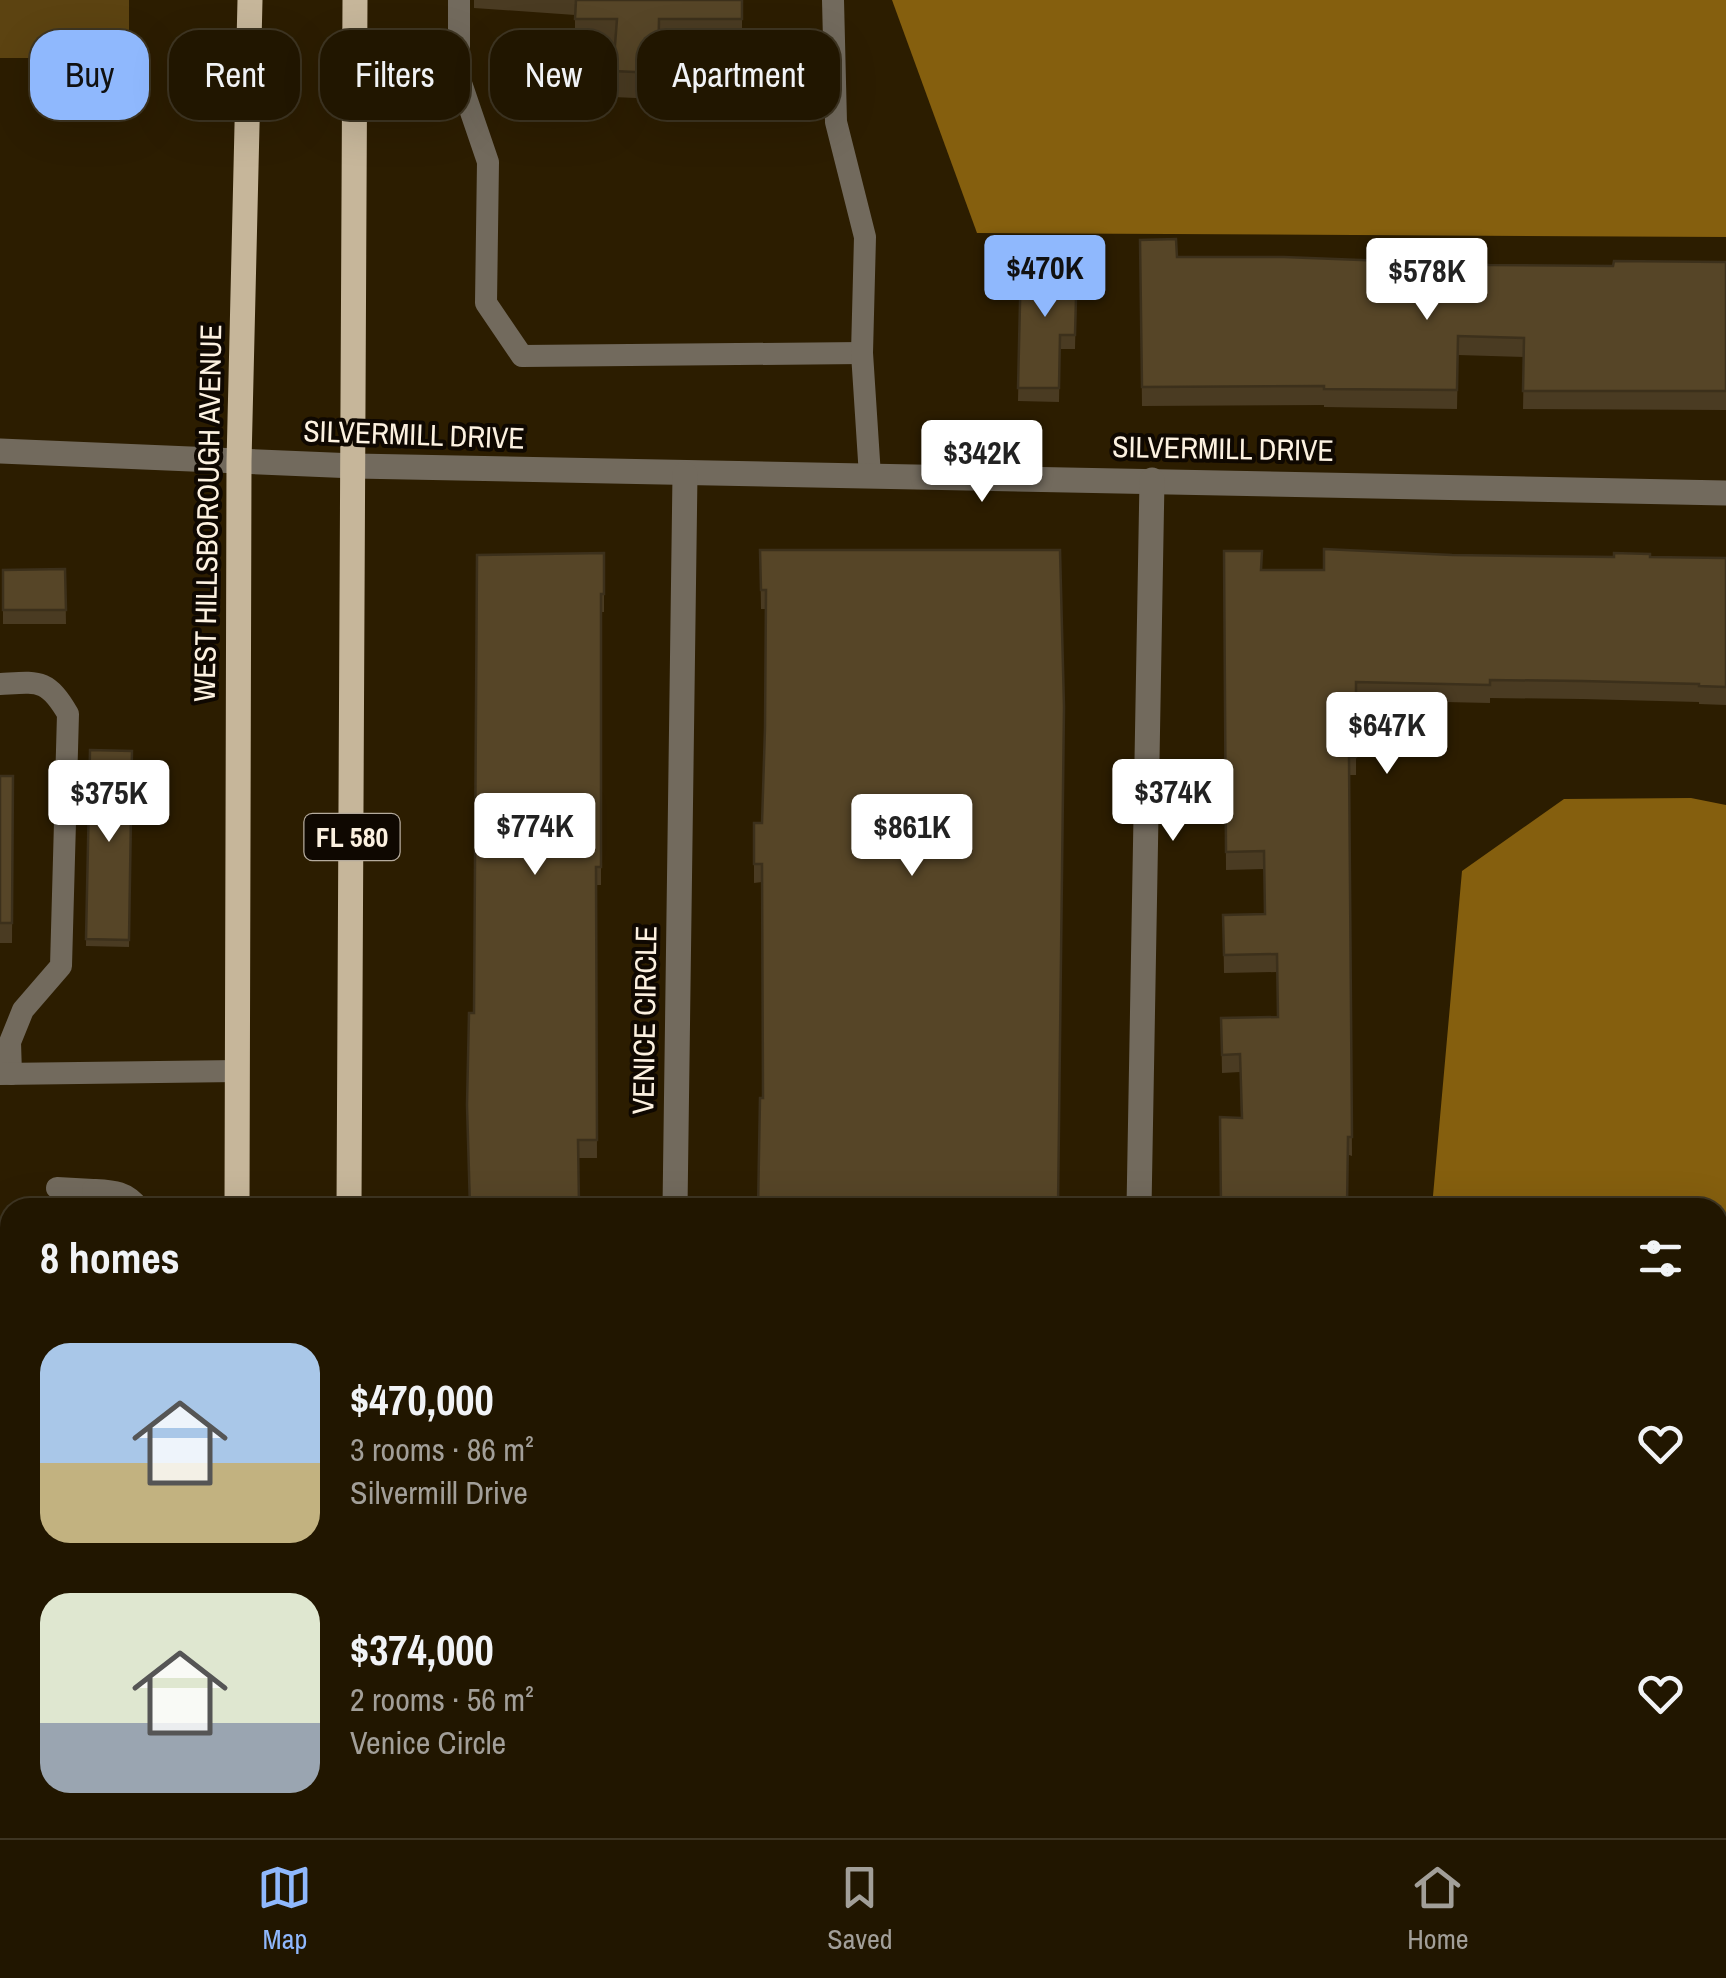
<!DOCTYPE html>
<html lang="en">
<head>
<meta charset="utf-8">
<style>
  :root { --surface:#211600; --page:#291f0a; --text:#f1f3f6; --muted:#a29f99; --line:#3e3522; --accent:#8fb8fd }
  body { margin:0; font-family:"Archivo Narrow",sans-serif; background:var(--page); color:var(--text); height:100vh; display:flex; flex-direction:column; font-size:38px; white-space:nowrap }
  * { box-sizing:border-box; margin:0 }
  p { font-size:32px; color:var(--muted) }
  .icon { flex:none; width:55px; height:55px; fill:none; stroke:currentColor; stroke-width:2; stroke-linecap:round; stroke-linejoin:round }
  .map { position:relative; flex:1; overflow:hidden }
  .sheet { position:absolute; left:0px; top:1198px; width:1728px; height:642px; display:flex; flex-direction:column; background:var(--surface); border-radius:30px 30px 0 0; box-shadow:0 10px 40px #0002,0 0 0 2px var(--line) }
  .sheet>* { flex:none }
  .guide { position:absolute; left:30px; top:30px; width:1000px; height:90px; display:flex; gap:20px }
  .price { position:absolute; translate:-50% -85px; padding:0 22px; border-radius:10px; background:#fff; color:#222; font-size:32px; line-height:65px; filter:drop-shadow(0 2px 5px #0008) }
  .price::after { content:''; position:absolute; left:50%; top:60px; width:30px; height:22px; margin-left:-15px; background:inherit; clip-path:polygon(0 0,100% 0,50% 100%) }
  .price.selected { background:var(--accent); color:#111 }
  ul { padding:0; list-style:none }
  li { display:flex; align-items:center; gap:30px; height:250px; padding:0 40px }
  li span { display:grid; place-items:center; flex:none; width:280px; height:200px; border-radius:30px; color:#555 }
  li>.icon { margin-inline-start:auto }
  span .icon { width:120px; height:120px; fill:#fffc; stroke-width:1 }
  li b { font-size:42px }
  h2 { display:flex; justify-content:space-between; align-items:center; height:120px; padding:0 40px; font-size:42px }
  .chip { padding:0 35px; border-radius:30px; background:var(--surface); box-shadow:0 10px 40px #0002,0 0 0 2px var(--line); font-size:35px; line-height:90px }
  .chip.selected { background:var(--accent); color:#111 }
  .tab-bar { display:flex; justify-content:space-around; align-items:center; height:140px; border-top:2px solid var(--line); background:var(--surface); font-size:28px; color:var(--muted) }
  .tab-bar a { display:grid; justify-items:center; gap:5px }
  .tab-bar .selected { color:var(--accent) }
  .map>svg:first-child { display:block }
</style>
</head>
<body>
<div class="map">
<svg width="1726" height="1838" viewBox="0 0 1726 1838">
  <rect width="100%" height="100%" fill="#2c1d00"/>
  <rect fill="#5c4311" x="0" y="0" width="129" height="58"/>
  <g fill="#855f0e">
    <path d="M 892,0 L 1726,0 L 1726,237 L 977,233 Z"/>
    <path d="M 1691,798 L 1726,805 L 1726,1314 L 1718,1320 L 1718,1208 L 1432,1207 L 1462,871 L 1564,799 Z"/>
    <path d="M 1726,1551 L 1726,1838 L 1327,1838 L 1338,1830 L 1718,1830 L 1718,1557 Z"/>
    <path d="M 663,1830 L 1037,1830 L 1039,1838 L 663,1838 Z"/>
  </g>
  <g fill="none" stroke-linecap="round" stroke-linejoin="round">
    <g stroke="#726a5d" stroke-width="22">
      <path d="M 459,0 L 459,77 L 488,162 L 486,303 L 522,356 L 862,353"/>
      <path d="M 833,0 L 836,122 L 865,237 L 862,353 L 870,476"/>
      <path d="M 0,684 C 38,682 47,678 68,714 L 61,966 L 23,1010 L 10,1042 L 11,1074"/>
      <path d="M 0,1074 L 238,1071"/>
      <path d="M 57,1188 L 93,1190 L 93,1208"/>
      <path d="M 93,1190 C 113,1191 126,1191 139,1208"/>
      <path d="M 102,1830 L 102,1838"/>
    </g>
    <g stroke="#726a5d" stroke-width="25">
      <path d="M 0,451 L 355,466 L 1726,493"/>
      <path d="M 675,1208 L 685,474"/>
      <path d="M 1139,1208 L 1152,480"/>
    </g>
    <g stroke="#c6b69a" stroke-width="25">
      <path d="M 237,1208 L 239,462 L 250,0"/>
      <path d="M 349,1208 L 355,0"/>
      <path d="M 234,1838 L 234,1830"/>
      <path d="M 345,1838 L 345,1830"/>
    </g>
  </g>
  <g fill="#4a3b22">
    <path d="M 474,0 L 742,0 L 742,45 L 659,45 L 658,99 L 613,97 L 615,45 L 575,45 L 575,15 L 474,8 Z"/>
    <path d="M 1140,240 L 1177,257 L 1489,265 L 1613,266 L 1726,262 L 1726,410 L 1523,409 L 1524,357 L 1458,355 L 1457,409 L 1324,407 L 1324,405 L 1142,406 Z"/>
    <path d="M 1021,260 L 1077,261 L 1075,349 L 1060,349 L 1059,402 L 1018,401 Z"/>
    <path d="M 760,550 L 1060,550 L 763,1098 L 762,882 L 754,883 L 754,823 L 762,823 L 765,728 L 766,609 L 761,609 Z"/>
    <path d="M 1224,551 L 1262,570 L 1324,570 L 1452,555 L 1726,558 L 1726,705 L 1699,704 L 1699,702 L 1582,699 L 1490,698 L 1490,703 L 1356,700 L 1356,775 L 1349,775 L 1352,1156 L 1241,1118 L 1240,1072 L 1222,1073 L 1221,1018 L 1278,1017 L 1277,972 L 1224,973 L 1223,915 L 1265,914 L 1264,869 L 1226,870 Z"/>
    <path d="M 604,553 L 604,612 L 601,612 L 601,885 L 596,885 L 597,1158 L 579,1158 L 469,1208 L 474,1013 Z"/>
    <path d="M 65,569 L 66,624 L 3,624 L 3,570 Z"/>
    <path d="M 90,750 L 132,751 L 129,947 L 86,946 Z"/>
    <path d="M 0,776 L 13,776 L 12,943 L 0,943 Z"/>
  </g>
  <g fill="#564527" stroke="#3c301b" stroke-width="2.5">
    <path d="M 576,0 L 742,0 L 742,19 L 659,19 L 658,73 L 613,71 L 617,19 L 575,19 Z"/>
    <path d="M 1176,239 L 1177,257 L 1284,257 L 1489,265 L 1613,266 L 1614,261 L 1726,262 L 1726,391 L 1523,391 L 1524,338 L 1458,336 L 1457,390 L 1324,389 L 1324,386 L 1142,387 L 1140,240 Z"/>
    <path d="M 1021,260 L 1077,261 L 1075,335 L 1060,335 L 1059,388 L 1018,388 Z"/>
    <path d="M 1324,549 L 1452,555 L 1614,557 L 1614,553 L 1650,554 L 1650,557 L 1726,558 L 1726,687 L 1699,686 L 1699,684 L 1582,681 L 1490,680 L 1490,685 L 1356,682 L 1356,757 L 1349,757 L 1352,1137 L 1348,1137 L 1347,1208 L 1221,1208 L 1220,1117 L 1242,1118 L 1240,1054 L 1222,1055 L 1221,1018 L 1278,1017 L 1277,954 L 1224,955 L 1223,915 L 1265,914 L 1264,851 L 1226,852 L 1224,551 L 1262,551 L 1261,570 L 1324,570 Z"/>
    <path d="M 760,550 L 1060,550 L 1064,707 L 1058,1208 L 758,1208 L 760,1098 L 763,1098 L 762,864 L 754,864 L 754,823 L 762,823 L 765,728 L 766,590 L 761,590 Z"/>
    <path d="M 604,553 L 604,594 L 601,594 L 601,867 L 596,867 L 597,1140 L 578,1140 L 579,1203 L 596,1203 L 596,1208 L 470,1208 L 467,1105 L 469,1013 L 474,1013 L 477,555 Z"/>
    <path d="M 65,569 L 66,610 L 3,610 L 3,570 Z"/>
    <path d="M 90,750 L 132,751 L 129,940 L 86,939 Z"/>
    <path d="M 0,776 L 13,776 L 12,923 L 0,923 Z"/>
  </g>
  <g text-anchor="middle" stroke-width="8" stroke-linejoin="round" paint-order="stroke">
    <rect fill="#0f0801" stroke="#b5ab9d" stroke-width="2.5" x="304.5" y="814" width="95" height="46" rx="8"/>
    <g font-size="28" font-weight="bold" fill="#fcf1e0">
      <text x="352" y="847">FL 580</text>
    </g>
    <g font-size="30" fill="#fcf1e0" stroke="#0f0801">
      <text transform="translate(414 435) rotate(2)" y="10">SILVERMILL DRIVE</text>
      <text transform="translate(1223 449) rotate(1)" y="10">SILVERMILL DRIVE</text>
      <text transform="translate(208 513) rotate(-89)" y="10">WEST HILLSBOROUGH AVENUE</text>
      <text transform="translate(645 1020) rotate(-89)" y="10">VENICE CIRCLE</text>
    </g>
  </g>
</svg>
<b class="price selected" style="left:1045px;top:320px">$470K</b>
<b class="price" style="left:1427px;top:323px">$578K</b>
<b class="price" style="left:982px;top:505px">$342K</b>
<b class="price" style="left:1387px;top:777px">$647K</b>
<b class="price" style="left:1173px;top:844px">$374K</b>
<b class="price" style="left:109px;top:845px">$375K</b>
<b class="price" style="left:535px;top:878px">$774K</b>
<b class="price" style="left:912px;top:879px">$861K</b>
<div class="guide">
<a class="chip selected">Buy</a>
<a class="chip">Rent</a>
<a class="chip">Filters</a>
<a class="chip">New</a>
<a class="chip">Apartment</a>
</div>
<section class="sheet">
<h2>8 homes<svg class="icon" aria-label="filters" viewBox="0 0 24 24"><path d="M4 7h16M4 17h16"/><circle cx="9" cy="7" r="2"/><circle cx="15" cy="17" r="2"/></svg></h2>
<ul>
<li><span style="background:linear-gradient(#a9c7e8 60%,#c2b280 0)"><svg class="icon" aria-label="home" viewBox="0 0 24 24"><path d="M3 11l9-7 9 7M6 9v11h12V9"/></svg></span><div><b>$470,000</b><p>3 rooms · 86 m²</p><p>Silvermill Drive</p></div><svg class="icon" aria-label="heart" viewBox="0 0 24 24"><path d="M12 20l-8-8c-3-5 5-10 8-4 3-6 11-1 8 4z"/></svg></li>
<li><span style="background:linear-gradient(#dfe7d0 65%,#9aa5b1 0)"><svg class="icon" aria-label="home" viewBox="0 0 24 24"><path d="M3 11l9-7 9 7M6 9v11h12V9"/></svg></span><div><b>$374,000</b><p>2 rooms · 56 m²</p><p>Venice Circle</p></div><svg class="icon" aria-label="heart" viewBox="0 0 24 24"><path d="M12 20l-8-8c-3-5 5-10 8-4 3-6 11-1 8 4z"/></svg></li>
</ul>
</section>
</div>
<nav class="tab-bar">
<a class="selected"><svg class="icon" aria-label="map" viewBox="0 0 24 24"><path d="M3 6l6-2 6 2 6-2v14l-6 2-6-2-6 2zM9 4v14M15 6v14"/></svg>Map</a>
<a><svg class="icon" aria-label="saved" viewBox="0 0 24 24"><path d="M7 4h10v16l-5-4-5 4z"/></svg>Saved</a>
<a><svg class="icon" aria-label="home" viewBox="0 0 24 24"><path d="M3 11l9-7 9 7M6 9v11h12V9"/></svg>Home</a>
</nav>
</body>
</html>
